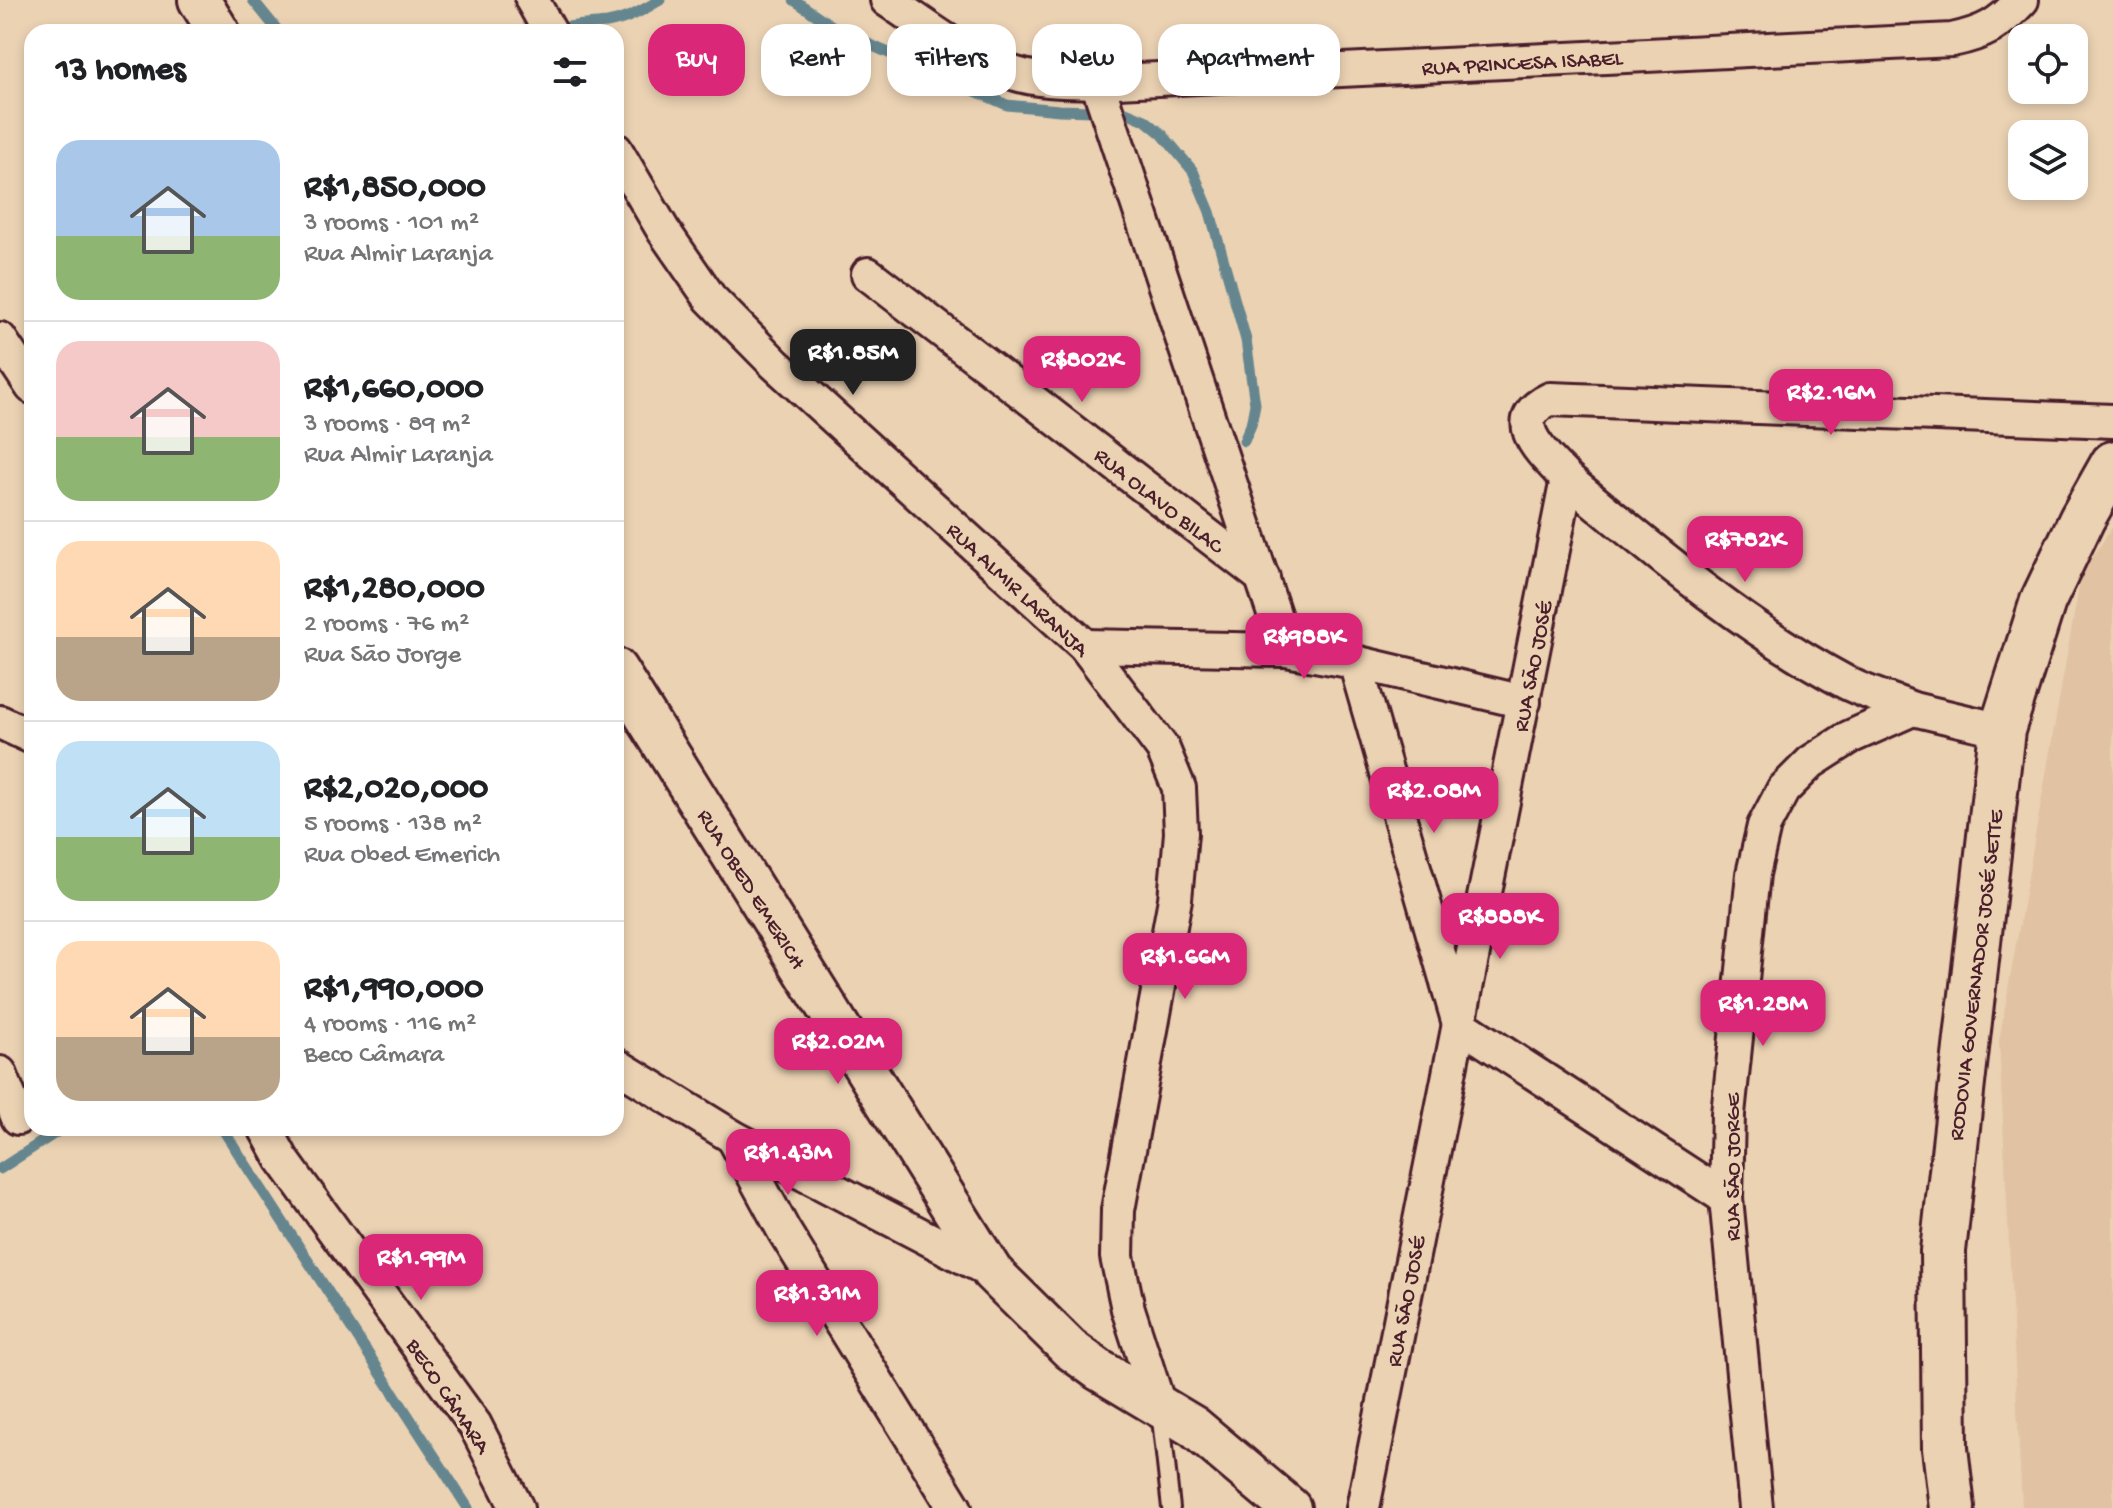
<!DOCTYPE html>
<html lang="en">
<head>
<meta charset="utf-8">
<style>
  :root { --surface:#fff; --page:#f6f6f6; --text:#202124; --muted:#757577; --line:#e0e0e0; --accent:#db2777 }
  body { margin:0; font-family:"Gochi Hand",sans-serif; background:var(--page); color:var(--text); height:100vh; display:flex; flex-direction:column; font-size:30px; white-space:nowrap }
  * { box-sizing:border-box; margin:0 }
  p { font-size:26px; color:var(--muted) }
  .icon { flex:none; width:44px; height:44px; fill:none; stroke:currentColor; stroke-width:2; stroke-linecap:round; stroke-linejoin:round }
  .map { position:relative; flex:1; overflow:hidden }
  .drawer { position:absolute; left:24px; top:24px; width:600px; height:1112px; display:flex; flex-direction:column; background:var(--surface); border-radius:24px; box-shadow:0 4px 12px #0003 }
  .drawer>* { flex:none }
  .banner { position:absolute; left:648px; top:24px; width:760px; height:72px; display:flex; gap:16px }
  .fabs { position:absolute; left:2008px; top:24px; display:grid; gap:16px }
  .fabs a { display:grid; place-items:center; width:80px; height:80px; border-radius:16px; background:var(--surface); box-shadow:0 4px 12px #0003; font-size:40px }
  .price { position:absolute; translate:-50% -68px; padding:0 18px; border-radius:16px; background:var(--accent); color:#fff; font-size:26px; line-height:52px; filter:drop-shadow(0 2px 4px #0008) }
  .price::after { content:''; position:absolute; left:50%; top:48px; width:24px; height:18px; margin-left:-12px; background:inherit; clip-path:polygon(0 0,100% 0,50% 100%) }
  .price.selected { background:#222; color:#fff }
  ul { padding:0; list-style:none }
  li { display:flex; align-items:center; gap:24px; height:200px; padding:0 32px }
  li+li { border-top:2px solid var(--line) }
  li span { display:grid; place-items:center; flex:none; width:224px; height:160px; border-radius:24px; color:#555 }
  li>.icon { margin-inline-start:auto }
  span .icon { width:96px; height:96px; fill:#fffc; stroke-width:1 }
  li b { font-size:34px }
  h2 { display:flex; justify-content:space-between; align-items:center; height:96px; padding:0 32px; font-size:34px }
  .tag { padding:0 28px; border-radius:24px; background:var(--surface); box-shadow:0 4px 12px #0003; font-size:28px; line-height:72px }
  .tag.selected { background:var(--accent); color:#fff }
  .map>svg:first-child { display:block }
</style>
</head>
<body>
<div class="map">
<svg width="2113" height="1508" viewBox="0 0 2113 1508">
  <rect width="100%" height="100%" fill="#ebd2b3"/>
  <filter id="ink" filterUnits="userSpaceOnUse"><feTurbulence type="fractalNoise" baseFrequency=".0125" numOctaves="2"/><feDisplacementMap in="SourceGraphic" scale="16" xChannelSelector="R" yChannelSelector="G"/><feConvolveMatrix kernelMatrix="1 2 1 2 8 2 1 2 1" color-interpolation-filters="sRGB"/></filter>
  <g filter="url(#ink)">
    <path fill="#e1c3a3" d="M 2113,526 L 2113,1508 L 2022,1508 L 1999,1041 L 2081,575 Z"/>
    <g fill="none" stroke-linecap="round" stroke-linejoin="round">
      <g stroke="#66868f" stroke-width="11">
        <path d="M 253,0 L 279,32"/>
        <path d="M 794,0 L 841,32 L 1007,105 L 1059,110 L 1126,112 L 1145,120 L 1162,134 L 1193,171 L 1210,212 L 1246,340 L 1255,404 L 1251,425 L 1244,441"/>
        <path d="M 550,30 C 570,26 588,25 607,23 C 627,20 643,10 660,0"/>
        <path d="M 222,1128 L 468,1508"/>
        <path d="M 0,1169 L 63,1128"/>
      </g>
      <g stroke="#4a1f2b" stroke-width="22">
        <path id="service" d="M 1160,1410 L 1171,1508"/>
      </g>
      <g stroke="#4a1f2b" stroke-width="38">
        <g id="minor">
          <path d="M 532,0 L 550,32"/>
          <path d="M 887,0 C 927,26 969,61 1016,74 C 1042,82 1070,81 1097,82 L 1952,40 C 1985,33 1999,25 2022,0"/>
          <path d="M 1097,82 L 1286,650"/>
          <path d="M 616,150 L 663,230 L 710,298 L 775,364 L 1085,646 L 1163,749 L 1179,788 L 1181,833 L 1175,899 L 1118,1210 L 1117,1257 L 1128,1309 L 1159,1405"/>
          <path d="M 868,274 L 1263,578"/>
          <path d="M 0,339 L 32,387"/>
          <path d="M 1567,479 C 1655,552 1744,628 1845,682 C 1866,693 1891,700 1913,709"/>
          <path d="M 1085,646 L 1286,650 L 1355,662 L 1524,702"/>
          <path d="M 1355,662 L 1459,1024 L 1726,1198"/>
          <path d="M 0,722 L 32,737"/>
          <path d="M 616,1065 L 733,1137 L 992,1272"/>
          <path d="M 0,1073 L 18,1118"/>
          <path d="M 265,1128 L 282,1159 L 475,1425 L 517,1508"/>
          <path d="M 733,1137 L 784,1231 L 955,1508"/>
          <path d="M 1363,1508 L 1567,479 C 1546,456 1502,421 1550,399 L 2113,421"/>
          <path d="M 1756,1508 L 1726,1198 L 1728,1114 L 1753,874 L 1764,826 L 1783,790 L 1811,762 L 1850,737 L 1913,709 L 2002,730"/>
        </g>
      </g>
      <g stroke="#4a1f2b" stroke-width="46">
        <g id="tertiary">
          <path d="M 199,0 L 219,32"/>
          <path d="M 616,669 L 992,1272 L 1070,1349 L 1099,1370 L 1194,1427 L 1290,1508"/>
        </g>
      </g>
      <g stroke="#4a1f2b" stroke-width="50">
        <path id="secondary" d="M 1952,1508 L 1945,1448 L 1943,1251 L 2002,730 L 2043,601 L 2082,519 L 2113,464"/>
      </g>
      <use href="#service" stroke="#ebd2b3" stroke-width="16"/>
      <use href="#minor" stroke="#ebd2b3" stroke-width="32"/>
      <use href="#tertiary" stroke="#ebd2b3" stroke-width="40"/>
      <use href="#secondary" stroke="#ebd2b3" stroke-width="44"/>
    </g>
  </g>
  <g text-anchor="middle" stroke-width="6" stroke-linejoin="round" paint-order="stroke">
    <g font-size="22" fill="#4a1f2b" stroke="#ebd2b3">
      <text transform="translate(1522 61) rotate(-3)" y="8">RUA PRINCESA ISABEL</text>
      <text transform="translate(1160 499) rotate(38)" y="8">RUA OLAVO BILAC</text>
      <text transform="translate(1019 588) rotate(43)" y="8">RUA ALMIR LARANJA</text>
      <text transform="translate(1531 666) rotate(-79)" y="8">RUA SÃO JOSÉ</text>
      <text transform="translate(753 888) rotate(58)" y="8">RUA OBED EMERICH</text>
      <text transform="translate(1974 975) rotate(-83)" y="8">RODOVIA GOVERNADOR JOSÉ SETTE</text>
      <text transform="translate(1731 1167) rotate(-90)" y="8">RUA SÃO JORGE</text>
      <text transform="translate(1404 1301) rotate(-79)" y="8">RUA SÃO JOSÉ</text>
      <text transform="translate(450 1395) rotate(56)" y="8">BECO CÂMARA</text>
    </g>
  </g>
</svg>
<div class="fabs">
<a><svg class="icon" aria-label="locate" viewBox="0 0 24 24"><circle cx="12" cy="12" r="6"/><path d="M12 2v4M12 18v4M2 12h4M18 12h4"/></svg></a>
<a><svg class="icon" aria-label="layers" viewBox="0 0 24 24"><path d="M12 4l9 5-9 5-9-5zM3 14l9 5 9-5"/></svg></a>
</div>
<b class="price selected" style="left:853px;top:397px">R$1.85M</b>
<b class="price" style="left:1082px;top:404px">R$802K</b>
<b class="price" style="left:1831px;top:437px">R$2.16M</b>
<b class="price" style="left:1745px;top:584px">R$782K</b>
<b class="price" style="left:1304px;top:681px">R$988K</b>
<b class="price" style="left:1434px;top:835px">R$2.08M</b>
<b class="price" style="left:1500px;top:961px">R$888K</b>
<b class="price" style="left:1185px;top:1001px">R$1.66M</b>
<b class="price" style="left:1763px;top:1048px">R$1.28M</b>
<b class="price" style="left:838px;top:1086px">R$2.02M</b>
<b class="price" style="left:788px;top:1197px">R$1.43M</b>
<b class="price" style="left:421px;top:1302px">R$1.99M</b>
<b class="price" style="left:817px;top:1338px">R$1.31M</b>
<div class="banner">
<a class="tag selected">Buy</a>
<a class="tag">Rent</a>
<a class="tag">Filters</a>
<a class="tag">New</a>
<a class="tag">Apartment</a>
</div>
<section class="drawer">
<h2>13 homes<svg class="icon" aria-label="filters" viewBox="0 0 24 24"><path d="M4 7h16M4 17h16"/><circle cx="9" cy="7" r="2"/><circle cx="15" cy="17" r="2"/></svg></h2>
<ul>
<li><span style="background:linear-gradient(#a9c7e8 60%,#8fb573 0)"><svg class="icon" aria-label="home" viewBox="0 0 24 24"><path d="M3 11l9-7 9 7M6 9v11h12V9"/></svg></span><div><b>R$1,850,000</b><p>3 rooms · 101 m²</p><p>Rua Almir Laranja</p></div></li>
<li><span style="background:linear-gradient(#f6c9c9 60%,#8fb573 0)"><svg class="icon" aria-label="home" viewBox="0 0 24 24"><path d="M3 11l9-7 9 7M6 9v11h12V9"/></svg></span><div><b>R$1,660,000</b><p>3 rooms · 89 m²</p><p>Rua Almir Laranja</p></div></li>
<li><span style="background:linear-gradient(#ffd9b3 60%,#b9a48a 0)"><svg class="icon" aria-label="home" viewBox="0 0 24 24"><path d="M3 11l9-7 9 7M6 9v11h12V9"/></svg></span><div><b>R$1,280,000</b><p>2 rooms · 76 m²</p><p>Rua São Jorge</p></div></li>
<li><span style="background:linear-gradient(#bfe0f5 60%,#8fb573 0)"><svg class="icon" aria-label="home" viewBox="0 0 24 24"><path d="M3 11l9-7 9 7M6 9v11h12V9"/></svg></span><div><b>R$2,020,000</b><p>5 rooms · 138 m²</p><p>Rua Obed Emerich</p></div></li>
<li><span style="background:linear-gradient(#ffd9b3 60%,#b9a48a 0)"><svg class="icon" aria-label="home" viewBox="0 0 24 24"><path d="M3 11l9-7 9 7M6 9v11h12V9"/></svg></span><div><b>R$1,990,000</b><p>4 rooms · 116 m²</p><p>Beco Câmara</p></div></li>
</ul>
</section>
</div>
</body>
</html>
